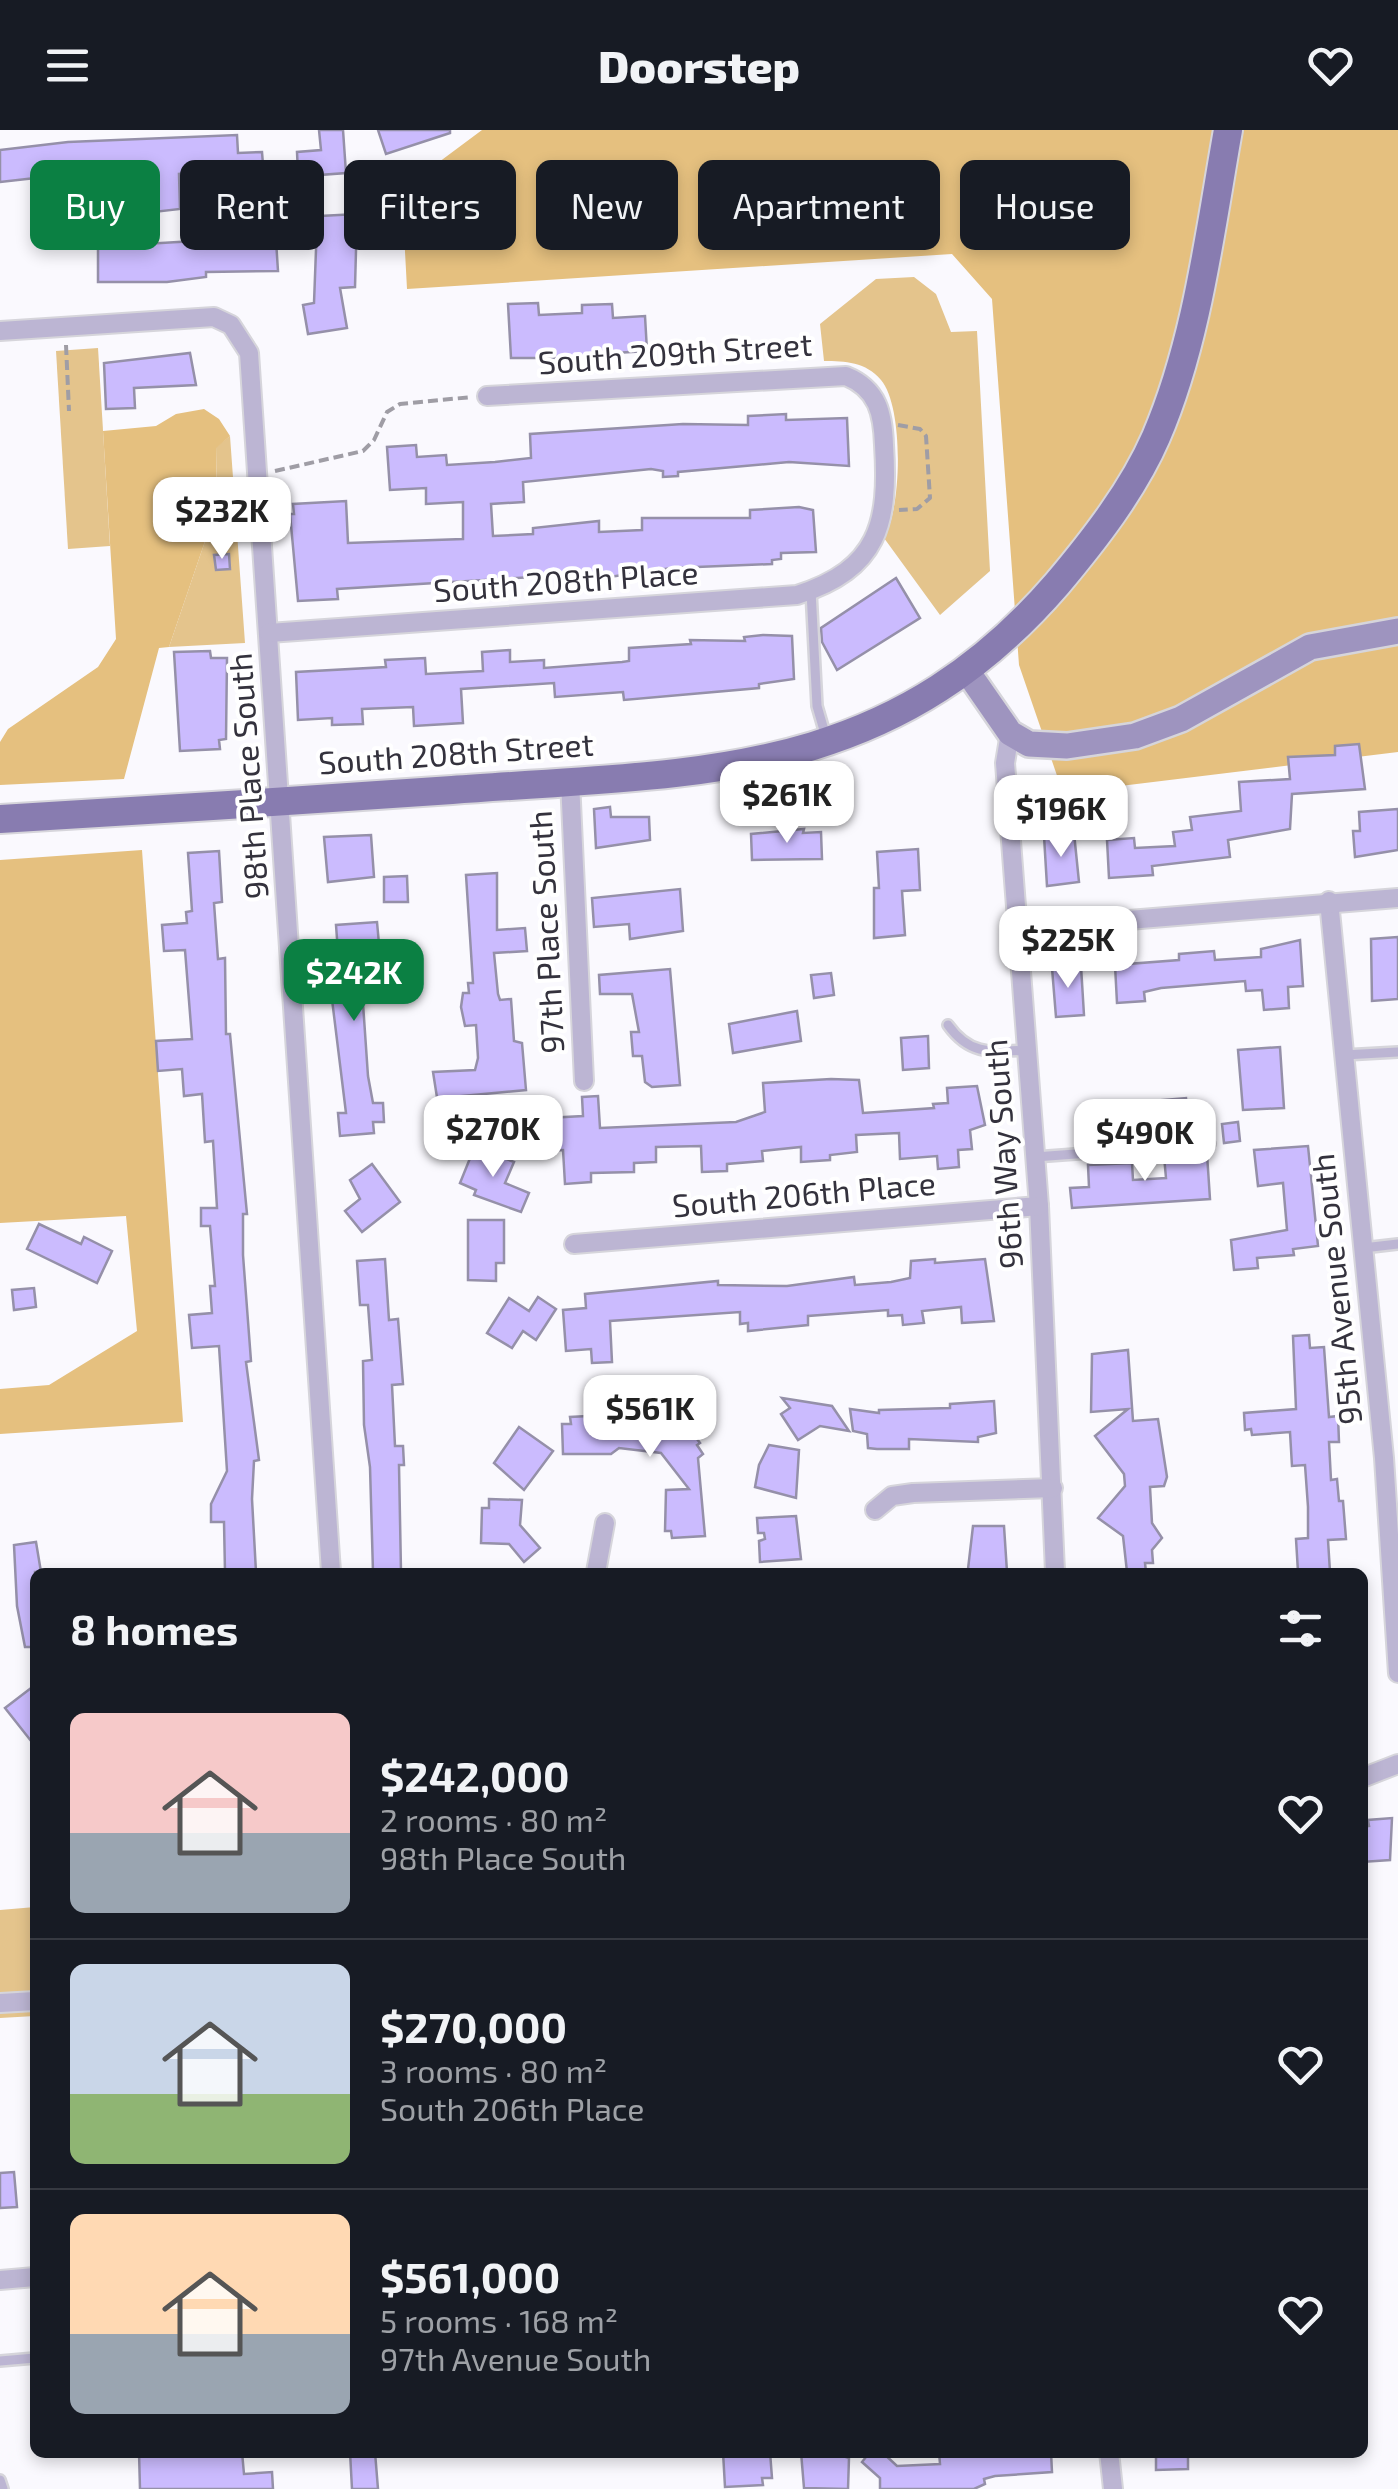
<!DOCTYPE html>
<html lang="en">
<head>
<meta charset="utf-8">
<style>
  :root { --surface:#171b24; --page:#242831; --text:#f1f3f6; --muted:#9ea1a6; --line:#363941; --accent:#0b8043 }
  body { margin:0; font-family:"Exo 2",sans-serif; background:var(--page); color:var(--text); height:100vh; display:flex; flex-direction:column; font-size:38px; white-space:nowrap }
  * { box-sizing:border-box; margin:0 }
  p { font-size:32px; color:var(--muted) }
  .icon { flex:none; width:55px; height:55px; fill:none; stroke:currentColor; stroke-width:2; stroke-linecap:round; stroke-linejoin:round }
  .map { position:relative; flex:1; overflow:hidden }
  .sheet { position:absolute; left:30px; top:1438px; width:1338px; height:890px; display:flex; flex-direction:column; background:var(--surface); border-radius:15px; box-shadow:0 5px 15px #0003 }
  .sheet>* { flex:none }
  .banner { position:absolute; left:30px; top:30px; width:1340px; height:90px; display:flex; gap:20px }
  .price { position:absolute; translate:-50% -85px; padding:0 22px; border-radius:20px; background:#fff; color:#222; font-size:32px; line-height:65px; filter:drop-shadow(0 2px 5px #0008) }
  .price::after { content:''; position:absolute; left:50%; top:60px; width:30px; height:22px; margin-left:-15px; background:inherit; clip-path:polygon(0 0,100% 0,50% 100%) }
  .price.current { background:var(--accent); color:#fff }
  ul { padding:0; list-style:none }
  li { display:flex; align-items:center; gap:30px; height:250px; padding:0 40px }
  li+li { border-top:2px solid var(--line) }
  li span { display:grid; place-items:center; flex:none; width:280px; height:200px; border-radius:15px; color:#555 }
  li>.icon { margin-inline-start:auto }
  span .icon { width:120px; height:120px; fill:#fffc; stroke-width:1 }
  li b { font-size:42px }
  h2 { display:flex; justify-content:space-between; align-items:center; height:120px; padding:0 40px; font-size:42px }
  .chip { padding:0 35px; border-radius:15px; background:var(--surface); box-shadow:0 5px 15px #0003; font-size:35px; line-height:90px }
  .chip.current { background:var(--accent); color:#fff }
  header { display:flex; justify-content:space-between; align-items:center; height:130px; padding:0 40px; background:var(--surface); font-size:45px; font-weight:800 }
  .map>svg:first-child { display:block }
</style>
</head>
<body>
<header><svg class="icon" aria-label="menu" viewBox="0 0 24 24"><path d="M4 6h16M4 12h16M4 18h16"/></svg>Doorstep<svg class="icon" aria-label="heart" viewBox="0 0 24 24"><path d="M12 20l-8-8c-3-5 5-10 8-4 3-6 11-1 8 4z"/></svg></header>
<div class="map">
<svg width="1398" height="2359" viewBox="0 0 1398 2359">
  <rect width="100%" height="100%" fill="#faf9fe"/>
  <g fill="#e4c48c">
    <path d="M 914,147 L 936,164 L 951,202 L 977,201 L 990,441 L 940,485 L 884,408 C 902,378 904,277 881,250 C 866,232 845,231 824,231 L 820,194 L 876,149 Z"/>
    <path d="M 98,218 L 110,416 L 68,419 L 56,221 Z"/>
    <path d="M 230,306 L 245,513 L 169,517 L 217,376 L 216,317 Z"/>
    <path d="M 35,1777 L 35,1886 L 0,1888 L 0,1780 Z"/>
  </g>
  <g fill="#e5c07f">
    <path d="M 482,0 L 1398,0 L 1398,622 L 1063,663 L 1019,535 L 992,169 L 952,124 L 407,159 L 404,103 L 435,35 Z"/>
    <path d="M 204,279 L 219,289 L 230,306 L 216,318 L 217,376 L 169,517 L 159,518 L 124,649 L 0,655 L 0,612 L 8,599 L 98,537 L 116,509 L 103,301 L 156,296 L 176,284 Z"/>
    <path d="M 142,720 L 183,1292 L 0,1304 L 0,1259 L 49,1255 L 137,1201 L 126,1086 L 0,1093 L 0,730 Z"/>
  </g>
  <g fill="#cbbbfe" stroke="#9590a9" stroke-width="2.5">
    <path d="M 319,0 L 343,0 L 346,43 L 320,45 L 321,63 L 299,64 L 297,22 L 321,20 Z"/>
    <path d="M 378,0 L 450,0 L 450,3 L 386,24 Z"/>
    <path d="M 237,5 L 238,23 L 262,22 L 264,47 L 219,50 L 218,41 L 179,44 L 180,79 L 127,85 L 128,115 L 211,110 L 210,98 L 275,95 L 278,141 L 206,142 L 206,147 L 167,152 L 98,152 L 98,41 L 0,52 L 0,20 L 68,12 Z"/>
    <path d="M 357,84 L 355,157 L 340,158 L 347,198 L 308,204 L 303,175 L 314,173 L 317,93 L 320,86 Z"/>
    <path d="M 538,173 L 539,185 L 582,183 L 582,175 L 612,174 L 613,188 L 645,186 L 647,221 L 615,223 L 615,228 L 511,228 L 508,174 Z"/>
    <path d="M 190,223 L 196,255 L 134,258 L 135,278 L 106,279 L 104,233 Z"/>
    <path d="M 786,284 L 786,290 L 847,288 L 849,336 L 789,332 L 678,342 L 678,346 L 663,347 L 663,341 L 651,339 L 523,352 L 524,372 L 491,374 L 493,406 L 533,404 L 533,398 L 599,391 L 599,402 L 642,400 L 642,388 L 750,388 L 750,380 L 799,377 L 813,380 L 816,422 L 781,423 L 781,429 L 772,430 L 772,434 L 672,438 L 602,448 L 584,449 L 584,444 L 337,459 L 338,469 L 298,471 L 290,384 L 294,384 L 293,374 L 346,371 L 348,413 L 463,409 L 463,372 L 426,374 L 426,358 L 390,360 L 387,317 L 416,315 L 417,327 L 446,325 L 447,335 L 495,332 L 531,328 L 530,304 L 683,294 L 748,295 L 748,286 Z"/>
    <path d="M 229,424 L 230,439 L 216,440 L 214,425 Z"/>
    <path d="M 896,448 L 920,488 L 837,540 L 822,512 L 821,498 Z"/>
    <path d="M 763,505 L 792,506 L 794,549 L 759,554 L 759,558 L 624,570 L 623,562 L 555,567 L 554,553 L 461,559 L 463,593 L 414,596 L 413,577 L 362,579 L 363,594 L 332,595 L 332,588 L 298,590 L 296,542 L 386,537 L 385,530 L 425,528 L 426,544 L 483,541 L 482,522 L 510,520 L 510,532 L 544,530 L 544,538 L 622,532 L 629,531 L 629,518 L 691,514 L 690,510 L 745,511 L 744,507 Z"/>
    <path d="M 210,521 L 211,528 L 227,528 L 226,609 L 219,610 L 220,619 L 180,621 L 174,522 Z"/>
    <path d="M 1359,614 L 1365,659 L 1292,664 L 1290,699 L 1228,710 L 1230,727 L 1152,736 L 1153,745 L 1109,748 L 1107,710 L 1134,708 L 1135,718 L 1175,716 L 1173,702 L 1192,700 L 1190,687 L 1241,681 L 1239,652 L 1290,649 L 1288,627 L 1335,625 L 1335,616 Z"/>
    <path d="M 610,677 L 611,687 L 649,687 L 650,710 L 596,718 L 594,679 Z"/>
    <path d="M 1398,679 L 1398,720 L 1355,727 L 1353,701 L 1360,701 L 1359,682 Z"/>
    <path d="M 804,699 L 803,703 L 821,702 L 822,729 L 752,730 L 751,704 Z"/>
    <path d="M 1074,703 L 1079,752 L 1047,756 L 1044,706 Z"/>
    <path d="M 371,705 L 374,747 L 328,752 L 324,707 Z"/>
    <path d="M 918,719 L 920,760 L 902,761 L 905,805 L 874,808 L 874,758 L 879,758 L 877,722 Z"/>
    <path d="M 219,721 L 222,772 L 214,773 L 218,829 L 225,828 L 226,904 L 230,904 L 247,1084 L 243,1084 L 243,1125 L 251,1231 L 246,1232 L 259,1330 L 254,1331 L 252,1369 L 256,1442 L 225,1442 L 224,1392 L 211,1392 L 211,1374 L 227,1341 L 219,1216 L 192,1218 L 189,1185 L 212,1183 L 210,1156 L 215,1156 L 210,1096 L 201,1096 L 201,1078 L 217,1078 L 213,1011 L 205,1012 L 202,964 L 184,966 L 182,939 L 158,941 L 156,911 L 192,909 L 185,820 L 164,821 L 162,795 L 187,793 L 186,782 L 192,781 L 188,723 Z"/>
    <path d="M 497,743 L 497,800 L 525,798 L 527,821 L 494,823 L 498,864 L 500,870 L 511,869 L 514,911 L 522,913 L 526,960 L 453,967 L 455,991 L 441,993 L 433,942 L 475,940 L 478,928 L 476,895 L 465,896 L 461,877 L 463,863 L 469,863 L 468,853 L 473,853 L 466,745 Z"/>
    <path d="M 407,746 L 408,772 L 384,772 L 384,747 Z"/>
    <path d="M 680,759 L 683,801 L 630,809 L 629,794 L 594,797 L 592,768 Z"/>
    <path d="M 377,792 L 379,814 L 373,814 L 376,856 L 362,859 L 368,946 L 373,973 L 383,973 L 384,992 L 373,992 L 374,1003 L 340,1006 L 338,983 L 346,983 L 328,837 L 339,836 L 336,795 Z"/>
    <path d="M 1398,807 L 1398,869 L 1372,871 L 1371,809 Z"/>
    <path d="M 1300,810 L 1303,856 L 1288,857 L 1289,878 L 1264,880 L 1262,860 L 1246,861 L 1245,851 L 1161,858 L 1144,862 L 1145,871 L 1117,873 L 1115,835 L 1179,830 L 1179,824 L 1214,821 L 1215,830 L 1261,827 L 1261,819 Z"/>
    <path d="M 1081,836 L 1084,885 L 1056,887 L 1052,838 Z"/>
    <path d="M 670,839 L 680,955 L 652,957 L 645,952 L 642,926 L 633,926 L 631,902 L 639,902 L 632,864 L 600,864 L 599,845 Z"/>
    <path d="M 831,843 L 834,865 L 814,868 L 811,845 Z"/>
    <path d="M 797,881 L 801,911 L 733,923 L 729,894 Z"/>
    <path d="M 928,906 L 929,938 L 903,940 L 901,908 Z"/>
    <path d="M 1280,917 L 1284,978 L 1243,980 L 1238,920 Z"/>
    <path d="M 831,949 L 859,950 L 863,983 L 934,978 L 933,974 L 948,973 L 947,958 L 977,956 L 985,995 L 970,1000 L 972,1019 L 958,1020 L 959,1037 L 938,1039 L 937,1026 L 900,1029 L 899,1003 L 856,1005 L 857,1022 L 830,1025 L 830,1030 L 801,1032 L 801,1017 L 762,1021 L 763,1031 L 727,1034 L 727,1041 L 702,1042 L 701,1016 L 656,1017 L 656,1032 L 634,1033 L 634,1042 L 591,1043 L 591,1052 L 565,1054 L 563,1020 L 550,1021 L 547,988 L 583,986 L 582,967 L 598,966 L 600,998 L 736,992 L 765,982 L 763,953 Z"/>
    <path d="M 1186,968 L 1189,1007 L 1163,1009 L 1162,999 L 1151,1000 L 1151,995 L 1119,998 L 1117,974 Z"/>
    <path d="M 1238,992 L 1240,1011 L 1224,1013 L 1222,994 Z"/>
    <path d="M 475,1016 L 514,1032 L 505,1053 L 529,1063 L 521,1082 L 474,1065 L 476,1060 L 460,1053 Z"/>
    <path d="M 1308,1016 L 1318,1116 L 1293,1119 L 1294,1125 L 1257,1128 L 1258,1138 L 1234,1140 L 1231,1110 L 1287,1100 L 1283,1053 L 1258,1056 L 1254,1020 Z"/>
    <path d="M 1207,1024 L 1210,1069 L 1072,1078 L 1070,1058 L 1089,1057 L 1088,1035 L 1132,1033 L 1133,1050 L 1166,1048 L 1164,1026 Z"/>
    <path d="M 372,1034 L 400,1072 L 362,1102 L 345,1081 L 360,1069 L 350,1050 Z"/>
    <path d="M 468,1090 L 504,1090 L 504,1133 L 496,1133 L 496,1151 L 468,1150 Z"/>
    <path d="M 39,1094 L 81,1114 L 84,1107 L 112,1121 L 97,1153 L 27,1119 Z"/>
    <path d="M 385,1129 L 389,1190 L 398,1189 L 403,1254 L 392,1255 L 395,1316 L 403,1316 L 404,1335 L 399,1335 L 401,1442 L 373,1442 L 370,1337 L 364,1295 L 363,1231 L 372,1230 L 368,1175 L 360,1175 L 357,1131 Z"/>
    <path d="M 935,1129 L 935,1133 L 985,1129 L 994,1191 L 962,1193 L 961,1177 L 922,1181 L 924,1193 L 903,1195 L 902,1185 L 888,1186 L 888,1180 L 808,1186 L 808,1195 L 748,1201 L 748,1193 L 740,1194 L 740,1182 L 610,1191 L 612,1232 L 592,1233 L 591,1219 L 566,1221 L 563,1180 L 586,1178 L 585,1164 L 718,1151 L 718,1155 L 787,1156 L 854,1147 L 855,1155 L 891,1152 L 910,1148 L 911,1131 Z"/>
    <path d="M 34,1158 L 36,1177 L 14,1180 L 12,1160 Z"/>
    <path d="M 538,1167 L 556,1179 L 536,1210 L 523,1201 L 512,1218 L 487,1203 L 509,1168 L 529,1181 Z"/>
    <path d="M 1309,1205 L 1310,1218 L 1324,1217 L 1329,1287 L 1338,1286 L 1339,1312 L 1329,1312 L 1331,1350 L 1337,1349 L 1339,1371 L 1343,1371 L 1346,1409 L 1328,1410 L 1330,1442 L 1298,1442 L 1296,1409 L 1308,1408 L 1308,1377 L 1305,1335 L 1292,1336 L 1290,1302 L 1252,1305 L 1251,1299 L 1245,1300 L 1244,1283 L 1296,1279 L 1293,1206 Z"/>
    <path d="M 1128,1220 L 1133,1291 L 1158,1289 L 1167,1347 L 1164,1356 L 1150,1357 L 1152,1393 L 1162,1408 L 1152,1420 L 1153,1433 L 1145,1433 L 1146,1442 L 1127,1442 L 1123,1406 L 1098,1388 L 1125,1356 L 1124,1344 L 1095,1306 L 1128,1279 L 1091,1282 L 1092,1224 Z"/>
    <path d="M 782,1268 L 832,1276 L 849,1301 L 820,1296 L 798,1310 L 781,1284 L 790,1278 Z"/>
    <path d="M 994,1271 L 996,1303 L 978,1307 L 978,1312 L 909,1309 L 909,1319 L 877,1319 L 868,1318 L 867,1304 L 853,1301 L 850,1279 L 879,1283 L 879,1280 L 950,1278 L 950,1274 Z"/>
    <path d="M 640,1279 L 656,1285 L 656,1302 L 678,1284 L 700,1313 L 697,1315 L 703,1324 L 698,1328 L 705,1406 L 672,1408 L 671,1401 L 665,1401 L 666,1360 L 689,1359 L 661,1323 L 619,1318 L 611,1324 L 563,1324 L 562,1294 L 571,1294 L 570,1287 L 607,1285 L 607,1299 L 634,1298 Z"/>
    <path d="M 519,1297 L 553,1321 L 524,1360 L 494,1333 Z"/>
    <path d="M 769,1315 L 799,1320 L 796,1368 L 755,1357 L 759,1335 Z"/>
    <path d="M 489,1369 L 522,1370 L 520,1395 L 540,1418 L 524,1432 L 509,1414 L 481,1413 L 482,1378 L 489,1378 Z"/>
    <path d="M 796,1386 L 801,1429 L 760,1432 L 759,1411 L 765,1409 L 764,1403 L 758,1403 L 757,1388 Z"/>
    <path d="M 973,1396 L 1004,1396 L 1007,1442 L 968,1439 Z"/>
    <path d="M 36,1412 L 41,1442 L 35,1442 L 35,1517 L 25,1517 L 17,1476 L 14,1415 Z"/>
    <path d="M 35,1555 L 35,1616 L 5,1578 Z"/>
    <path d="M 1392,1688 L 1390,1730 L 1362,1732 L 1362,1697 L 1369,1696 L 1368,1690 Z"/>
    <path d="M 14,2042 L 17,2077 L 0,2078 L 0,2043 Z"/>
    <path d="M 139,2322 L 242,2322 L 244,2344 L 272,2342 L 273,2359 L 140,2359 Z"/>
    <path d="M 350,2322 L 375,2322 L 378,2359 L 352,2359 Z"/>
    <path d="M 723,2322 L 770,2322 L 772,2348 L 762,2348 L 763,2355 L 725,2357 Z"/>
    <path d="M 801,2322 L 831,2322 L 849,2328 L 848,2359 L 804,2358 Z"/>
    <path d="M 870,2322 L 882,2322 L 897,2336 L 940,2334 L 939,2322 L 1051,2322 L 1052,2342 L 995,2346 L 984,2349 L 985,2354 L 974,2359 L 880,2359 L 880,2348 L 862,2332 Z"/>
    <path d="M 1156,2322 L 1188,2322 L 1188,2339 L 1156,2340 Z"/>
  </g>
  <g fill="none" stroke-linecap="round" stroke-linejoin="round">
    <g stroke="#d6d5db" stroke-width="14">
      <g id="lane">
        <path d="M 811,461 L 817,576 L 826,607"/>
        <path d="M 948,895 C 970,926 992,922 1028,920"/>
        <path d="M 1344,925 L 1398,922"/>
        <path d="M 1035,1027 L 1210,1014"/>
        <path d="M 1363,1118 L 1398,1114"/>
        <path d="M 0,2231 L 35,2228"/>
        <path d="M 0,2350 L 3,2359"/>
      </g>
    </g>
    <g stroke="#d6d5db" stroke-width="22">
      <g id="street">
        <path d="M 0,201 L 214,187 L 231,195 L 249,223 L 331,1442"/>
        <path d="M 269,503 L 797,465 C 879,439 889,393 884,315 C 883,284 878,259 846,246 L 487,266"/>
        <path d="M 1010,603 L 1005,633 L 1039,1076 L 1055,1442"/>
        <path d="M 570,651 L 584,951"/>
        <path d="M 1329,771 L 1384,1328 L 1398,1543"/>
        <path d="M 1019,799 L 1398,768"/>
        <path d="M 574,1114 L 1039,1076"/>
        <path d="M 875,1380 L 892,1366 L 913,1363 L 1053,1358"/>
        <path d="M 596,1442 L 605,1393"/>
        <path d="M 1362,1648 L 1398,1634"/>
        <path d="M 0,1873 L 35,1871"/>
        <path d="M 0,2150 L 35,2147"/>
        <path d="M 1109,2322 L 1113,2359"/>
      </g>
    </g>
    <g stroke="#d6d5db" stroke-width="30">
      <path id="secondary" d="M 967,541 L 1010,603 L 1029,614 L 1067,616 L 1135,606 L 1181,589 L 1310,517 L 1398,501"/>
    </g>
    <g stroke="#d6d5db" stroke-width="32">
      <path id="primary" d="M 0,689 C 151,680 301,671 452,660 C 693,642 885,653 1057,454 C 1094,410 1133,360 1156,307 C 1197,212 1210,101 1228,0"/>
    </g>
    <g stroke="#9f9da5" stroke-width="4" stroke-dasharray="10 5" stroke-linecap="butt">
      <path d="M 66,215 L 69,281"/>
      <path d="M 898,295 L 920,299 L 926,306 L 930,368 L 917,379 L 899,380"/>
      <path d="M 275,341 L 363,321 L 374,310 L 387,282 L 400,274 L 472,267"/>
    </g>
    <use href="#lane" stroke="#bcb5d3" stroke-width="9"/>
    <use href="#street" stroke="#bcb5d3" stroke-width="18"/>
    <use href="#secondary" stroke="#9e94bf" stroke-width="25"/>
    <use href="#primary" stroke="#887cb0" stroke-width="28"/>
  </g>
  <g text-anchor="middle" stroke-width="8" stroke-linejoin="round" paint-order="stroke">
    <g font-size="32" fill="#34323d" stroke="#fff">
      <text transform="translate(675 224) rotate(-4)" y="11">South 209th Street</text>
      <text transform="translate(566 452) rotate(-4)" y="11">South 208th Place</text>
      <text transform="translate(456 624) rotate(-4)" y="11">South 208th Street</text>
      <text transform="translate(249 646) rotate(-94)" y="11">98th Place South</text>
      <text transform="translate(547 802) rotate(-93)" y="11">97th Place South</text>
      <text transform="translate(1004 1024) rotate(-94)" y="11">96th Way South</text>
      <text transform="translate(804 1065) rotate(-5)" y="11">South 206th Place</text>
      <text transform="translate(1337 1159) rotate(-96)" y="11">95th Avenue South</text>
    </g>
  </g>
</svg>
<b class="price" style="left:222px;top:432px">$232K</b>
<b class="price" style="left:787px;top:716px">$261K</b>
<b class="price" style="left:1061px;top:730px">$196K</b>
<b class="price" style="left:1068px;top:861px">$225K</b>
<b class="price current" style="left:354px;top:894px">$242K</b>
<b class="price" style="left:493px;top:1050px">$270K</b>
<b class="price" style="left:1145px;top:1054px">$490K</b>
<b class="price" style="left:650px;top:1330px">$561K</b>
<div class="banner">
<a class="chip current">Buy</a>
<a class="chip">Rent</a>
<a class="chip">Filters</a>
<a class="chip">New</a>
<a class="chip">Apartment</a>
<a class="chip">House</a>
</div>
<section class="sheet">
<h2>8 homes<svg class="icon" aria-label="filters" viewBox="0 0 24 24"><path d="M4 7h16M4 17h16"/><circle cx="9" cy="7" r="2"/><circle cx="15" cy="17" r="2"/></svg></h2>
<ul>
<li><span style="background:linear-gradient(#f6c9c9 60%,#9aa5b1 0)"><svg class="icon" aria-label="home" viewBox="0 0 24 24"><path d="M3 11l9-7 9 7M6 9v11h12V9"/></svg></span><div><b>$242,000</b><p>2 rooms · 80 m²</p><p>98th Place South</p></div><svg class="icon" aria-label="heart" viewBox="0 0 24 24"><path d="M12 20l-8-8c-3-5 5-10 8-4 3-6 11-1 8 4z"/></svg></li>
<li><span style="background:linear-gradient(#c9d6e8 65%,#8fb573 0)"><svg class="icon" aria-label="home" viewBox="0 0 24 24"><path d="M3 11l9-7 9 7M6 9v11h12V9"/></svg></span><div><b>$270,000</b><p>3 rooms · 80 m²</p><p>South 206th Place</p></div><svg class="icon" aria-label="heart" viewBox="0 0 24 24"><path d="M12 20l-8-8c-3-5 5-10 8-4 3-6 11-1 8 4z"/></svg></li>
<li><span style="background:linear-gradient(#ffd9b3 60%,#9aa5b1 0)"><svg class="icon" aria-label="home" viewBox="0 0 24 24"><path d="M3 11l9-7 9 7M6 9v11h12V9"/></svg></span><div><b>$561,000</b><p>5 rooms · 168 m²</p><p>97th Avenue South</p></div><svg class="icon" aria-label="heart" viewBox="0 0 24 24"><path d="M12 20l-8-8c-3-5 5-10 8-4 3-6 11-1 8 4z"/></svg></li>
</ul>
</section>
</div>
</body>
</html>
